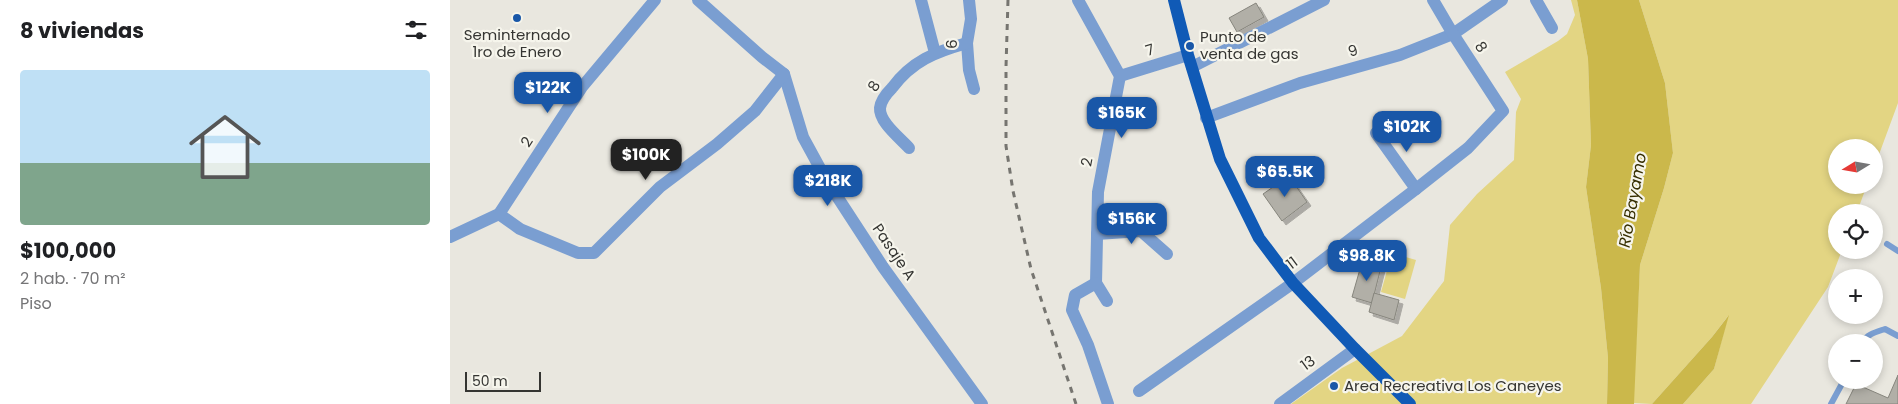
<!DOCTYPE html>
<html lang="es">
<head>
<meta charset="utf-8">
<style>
  :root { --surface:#fff; --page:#f2f2f2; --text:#202124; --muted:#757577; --line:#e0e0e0; --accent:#1957a8 }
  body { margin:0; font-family:Poppins,sans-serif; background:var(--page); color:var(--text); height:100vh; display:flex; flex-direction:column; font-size:19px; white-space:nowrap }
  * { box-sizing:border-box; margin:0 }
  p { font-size:16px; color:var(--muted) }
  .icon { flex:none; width:28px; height:28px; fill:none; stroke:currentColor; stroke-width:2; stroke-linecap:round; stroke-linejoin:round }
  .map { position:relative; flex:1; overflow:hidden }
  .details { display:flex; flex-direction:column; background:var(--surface); width:450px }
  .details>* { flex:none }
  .needle { width:32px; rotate:259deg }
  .fabs { position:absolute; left:1378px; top:139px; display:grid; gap:10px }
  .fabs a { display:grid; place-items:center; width:55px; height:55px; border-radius:50%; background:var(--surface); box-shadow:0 2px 8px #0003; font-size:25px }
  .scale { position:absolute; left:15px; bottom:12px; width:76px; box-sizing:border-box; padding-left:5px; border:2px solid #353532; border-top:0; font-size:14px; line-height:18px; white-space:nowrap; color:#353532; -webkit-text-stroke:4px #f6f5ec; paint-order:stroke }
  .price { position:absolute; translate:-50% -42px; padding:0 11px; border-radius:10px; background:var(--accent); color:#fff; font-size:16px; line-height:32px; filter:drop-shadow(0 1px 2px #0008) }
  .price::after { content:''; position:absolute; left:50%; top:30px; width:15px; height:11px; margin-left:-8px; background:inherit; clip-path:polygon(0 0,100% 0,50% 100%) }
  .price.active { background:#222; color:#fff }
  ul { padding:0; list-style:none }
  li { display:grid; align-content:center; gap:10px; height:265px; padding:0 20px }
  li+li { border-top:1px solid var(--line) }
  li span { display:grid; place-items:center; height:155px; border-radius:5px; color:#555 }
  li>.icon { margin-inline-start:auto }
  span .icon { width:90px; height:90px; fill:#fffc; stroke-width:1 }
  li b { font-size:21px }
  h2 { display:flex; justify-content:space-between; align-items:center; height:60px; padding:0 20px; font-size:21px }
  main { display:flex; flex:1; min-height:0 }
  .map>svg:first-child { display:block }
</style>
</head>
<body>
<main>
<section class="details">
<h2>8 viviendas<svg class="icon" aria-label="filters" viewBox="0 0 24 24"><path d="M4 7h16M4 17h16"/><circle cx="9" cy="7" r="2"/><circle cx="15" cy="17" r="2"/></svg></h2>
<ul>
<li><span style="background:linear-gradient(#bfe0f5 60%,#7fa58c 0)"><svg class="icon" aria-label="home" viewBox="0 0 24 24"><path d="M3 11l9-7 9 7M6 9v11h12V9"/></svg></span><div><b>$100,000</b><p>2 hab. · 70 m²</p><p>Piso</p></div></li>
</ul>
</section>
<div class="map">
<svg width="1448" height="404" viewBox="0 0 1448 404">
  <defs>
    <filter id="shadow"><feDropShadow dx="4" dy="4" stdDeviation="0" flood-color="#0004"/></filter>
  </defs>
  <rect width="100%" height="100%" fill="#e9e7df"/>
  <g fill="#e3d583">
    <path d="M 1121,0 L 1127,0 L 1138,59 L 1141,145 L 1136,187 L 1151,288 L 1158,358 L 1157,404 L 841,404 L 892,368 L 952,336 L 994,281 L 1000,225 L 1027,194 L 1064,160 L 1066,112 L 1071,99 L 1055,72 L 1108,41 L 1117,34 L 1125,15 Z"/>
    <path d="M 1189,0 L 1448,0 L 1448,103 L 1424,168 L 1424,148 L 1386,148 L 1386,185 L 1417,185 L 1407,212 L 1386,212 L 1386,250 L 1392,250 L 1378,287 L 1301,404 L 1233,404 L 1264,369 L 1278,316 L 1262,337 L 1202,404 L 1183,403 L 1190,265 L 1214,188 L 1223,153 L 1215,83 Z"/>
    <path d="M 942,253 L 966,260 L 955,299 L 931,292 Z"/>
  </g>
  <g fill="#cbb84b">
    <path d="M 1127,0 L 1189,0 L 1215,83 L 1223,153 L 1214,188 L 1190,265 L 1184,404 L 1157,404 L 1158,358 L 1151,288 L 1136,187 L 1141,145 L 1138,59 Z"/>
    <path d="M 1279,315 L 1264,369 L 1233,404 L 1202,404 L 1262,337 Z"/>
  </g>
  <g fill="#b1afa7" stroke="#86857d" filter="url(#shadow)">
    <path d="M 806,3 L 814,17 L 787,32 L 779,18 Z"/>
    <path d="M 839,176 L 857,202 L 832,221 L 813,194 Z"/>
    <path d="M 912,262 L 931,267 L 922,303 L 902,297 Z"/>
    <path d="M 924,293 L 949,300 L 944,320 L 919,312 Z"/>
    <path d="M 1448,375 L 1448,404 L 1396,404 L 1406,384 L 1438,398 Z"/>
  </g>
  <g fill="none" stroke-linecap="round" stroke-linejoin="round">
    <g stroke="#7a9ed1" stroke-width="6">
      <path d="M 1437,244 L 1448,251"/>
      <path d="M 1413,342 C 1417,334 1426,332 1435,329 L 1448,336"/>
      <path d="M 1381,404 L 1394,380"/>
    </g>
    <g stroke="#7a9ed1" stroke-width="12">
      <path d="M 248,0 L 312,57 L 334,74 L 353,137 L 377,181 L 433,267 L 532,404"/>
      <path d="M 471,0 L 485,53"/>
      <path d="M 519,0 L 521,19 L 517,43 L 519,70 L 524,89"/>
      <path d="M 628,0 L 670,76 L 648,192 L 646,283 L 657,301"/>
      <path d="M 1086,0 L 1102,28"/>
      <path d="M 742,67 L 874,0"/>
      <path d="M 670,76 L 738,55"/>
      <path d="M 756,118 L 850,83 L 950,55 L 1003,34 L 1052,0"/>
      <path d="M 926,133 L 966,189"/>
      <path d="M 459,148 C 450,138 429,122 430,108 C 431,100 437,93 442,88 C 462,61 485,52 517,43"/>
      <path d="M 49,214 L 70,229 L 128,253 L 144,253 L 210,187 L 267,144 L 305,111 L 334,74"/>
      <path d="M 647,234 L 691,231 L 717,254"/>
      <path d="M 0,237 L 49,214 L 132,87 L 205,0"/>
      <path d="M 646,283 L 625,295 L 622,310 L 638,345 L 658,404"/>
      <path d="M 689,391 L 843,283 L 966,189 L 1018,148 L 1053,111 L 1003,34 L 983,0"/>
      <path d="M 830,404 L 905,349"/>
    </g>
    <path stroke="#105ab6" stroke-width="12" d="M 724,0 L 738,55 L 770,159 L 809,238 L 843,283 L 905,349 L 960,404"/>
    <path stroke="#767570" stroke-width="3" stroke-dasharray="6 6" stroke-linecap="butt" d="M 558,0 L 556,67 L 556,146 L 563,191 L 581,269 L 626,404"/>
  </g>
  <g fill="#1957a8" stroke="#f6f5ec" stroke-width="2">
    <circle cx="67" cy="18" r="5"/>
    <circle cx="740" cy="46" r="5"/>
    <circle cx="884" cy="386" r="5"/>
  </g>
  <g text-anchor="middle" stroke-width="4.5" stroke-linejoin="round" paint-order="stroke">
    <g font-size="15" fill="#353532" stroke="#f6f5ec" text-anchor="start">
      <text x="67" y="40" text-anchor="middle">Seminternado<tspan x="67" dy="17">1ro de Enero</tspan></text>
      <text x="750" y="42">Punto de<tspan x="750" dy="17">venta de gas</tspan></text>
      <text x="894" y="391">Area Recreativa Los Caneyes</text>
    </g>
    <g font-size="15" fill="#353532" stroke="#f6f5ec">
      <text transform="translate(502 44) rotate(-88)" y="5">6</text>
      <text transform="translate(1031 47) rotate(57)" y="5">8</text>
      <text transform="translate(700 50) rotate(-17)" y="5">7</text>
      <text transform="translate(903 51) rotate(-16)" y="5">9</text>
      <text transform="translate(424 86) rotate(-58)" y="5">8</text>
      <text transform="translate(77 142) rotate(-57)" y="5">2</text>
      <text transform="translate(637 162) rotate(-79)" y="5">2</text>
      <text transform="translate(444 252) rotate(56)" y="5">Pasaje A</text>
      <text transform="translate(842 263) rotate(-37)" y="5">11</text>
      <text transform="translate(858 363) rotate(-36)" y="5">13</text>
    </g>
    <g font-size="16" font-style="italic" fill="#362e00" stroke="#f6f5ec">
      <text transform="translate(1182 200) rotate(-80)" y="6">Río Bayamo</text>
    </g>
  </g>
</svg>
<div class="fabs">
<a><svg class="needle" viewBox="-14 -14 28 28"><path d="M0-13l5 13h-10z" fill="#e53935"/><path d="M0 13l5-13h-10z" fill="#757577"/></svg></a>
<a><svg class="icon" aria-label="locate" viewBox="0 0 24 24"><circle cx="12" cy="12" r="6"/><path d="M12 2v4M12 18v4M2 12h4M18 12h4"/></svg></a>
<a>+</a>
<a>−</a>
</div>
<div class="scale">50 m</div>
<b class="price" style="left:98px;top:114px">$122K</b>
<b class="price" style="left:672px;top:139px">$165K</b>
<b class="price" style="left:957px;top:153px">$102K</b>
<b class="price active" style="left:196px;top:181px">$100K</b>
<b class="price" style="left:835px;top:198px">$65.5K</b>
<b class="price" style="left:378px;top:207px">$218K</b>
<b class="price" style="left:682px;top:245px">$156K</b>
<b class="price" style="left:917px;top:282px">$98.8K</b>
</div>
</main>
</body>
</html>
